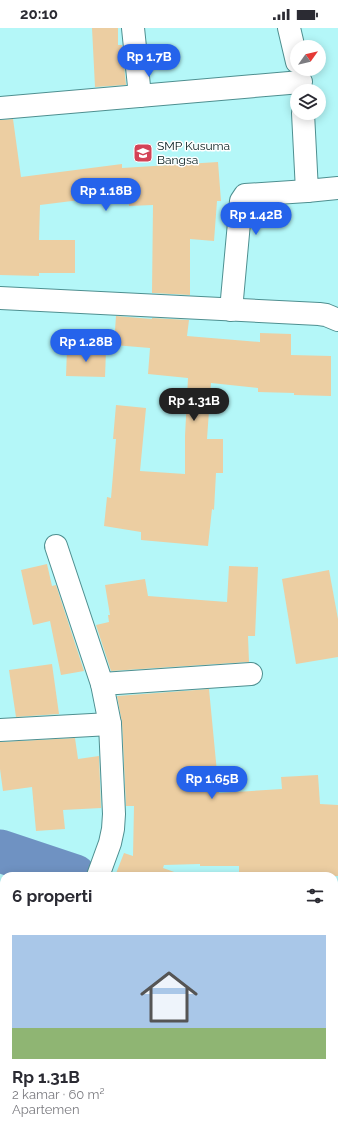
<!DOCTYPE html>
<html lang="id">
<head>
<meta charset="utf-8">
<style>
  :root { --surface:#fff; --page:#f2f2f3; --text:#2b2b33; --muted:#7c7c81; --accent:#2563eb }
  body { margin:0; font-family:Raleway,sans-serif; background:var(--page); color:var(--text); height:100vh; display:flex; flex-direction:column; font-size:15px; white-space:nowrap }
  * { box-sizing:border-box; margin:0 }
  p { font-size:13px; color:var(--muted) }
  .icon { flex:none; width:22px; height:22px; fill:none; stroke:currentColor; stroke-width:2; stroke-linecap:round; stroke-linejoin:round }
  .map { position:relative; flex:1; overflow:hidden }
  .details { position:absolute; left:0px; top:844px; width:338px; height:268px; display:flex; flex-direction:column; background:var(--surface); border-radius:12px 12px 0 0; box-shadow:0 2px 10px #0003 }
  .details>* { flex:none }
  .needle { width:26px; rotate:56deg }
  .tools { position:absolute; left:290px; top:12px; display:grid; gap:8px }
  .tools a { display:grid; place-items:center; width:36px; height:36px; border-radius:50%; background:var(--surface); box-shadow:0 2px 10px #0003; font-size:20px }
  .price { position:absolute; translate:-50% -34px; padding:0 9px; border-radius:14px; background:var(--accent); color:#fff; font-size:13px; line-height:26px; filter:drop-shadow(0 1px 2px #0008) }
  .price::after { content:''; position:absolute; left:50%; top:24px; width:12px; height:9px; margin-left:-6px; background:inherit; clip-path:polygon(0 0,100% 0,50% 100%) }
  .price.active { background:#222; color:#fff }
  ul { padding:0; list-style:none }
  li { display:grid; align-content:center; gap:8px; height:212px; padding:0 12px }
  li span { display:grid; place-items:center; height:124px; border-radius:0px; color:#555 }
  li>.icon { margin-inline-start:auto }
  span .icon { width:72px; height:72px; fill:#fffc; stroke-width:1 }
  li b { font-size:17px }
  h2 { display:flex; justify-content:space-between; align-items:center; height:48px; padding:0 12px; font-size:17px }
  .status { display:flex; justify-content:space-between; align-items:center; height:28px; padding:0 20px; background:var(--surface); direction:ltr }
  .status svg { height:11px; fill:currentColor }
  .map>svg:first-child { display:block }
</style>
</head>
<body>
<div class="status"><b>20:10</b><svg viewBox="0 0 49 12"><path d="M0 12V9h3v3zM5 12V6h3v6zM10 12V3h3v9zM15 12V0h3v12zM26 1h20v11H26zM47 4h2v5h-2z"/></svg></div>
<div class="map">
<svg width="338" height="1112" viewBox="0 0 338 1112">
  <rect width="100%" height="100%" fill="#b4f7f8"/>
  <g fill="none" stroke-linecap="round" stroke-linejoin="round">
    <g stroke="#6f92c2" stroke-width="43">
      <path d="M 0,823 L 75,848"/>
      <path d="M 334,885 L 338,884"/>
    </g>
  </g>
  <g fill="#eccea2">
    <path d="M 92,0 L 118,0 L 118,17 L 122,17 L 126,57 L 95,59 Z"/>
    <path d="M 13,91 L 21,149 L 122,136 L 122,140 L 218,134 L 221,173 L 217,173 L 214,213 L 190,211 L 190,267 L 152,265 L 153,177 L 129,178 L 128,166 L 40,177 L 39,212 L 75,212 L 75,245 L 39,245 L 39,248 L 0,247 L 0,92 Z"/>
    <path d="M 116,288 L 152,291 L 152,290 L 189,292 L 187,308 L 260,314 L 260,305 L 291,306 L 291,327 L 331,328 L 331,368 L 294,367 L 294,365 L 258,364 L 258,360 L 211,355 L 207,411 L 223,411 L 223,445 L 216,445 L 214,482 L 212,481 L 208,518 L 141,512 L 141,504 L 104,498 L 107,469 L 111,470 L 116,411 L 113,411 L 116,377 L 146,380 L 140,443 L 185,446 L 185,408 L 188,350 L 148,346 L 150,320 L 114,317 Z"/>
    <path d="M 67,321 L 106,322 L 105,349 L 66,348 Z"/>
    <path d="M 47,536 L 52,558 L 56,557 L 84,643 L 61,647 L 50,593 L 33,597 L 21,542 Z"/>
    <path d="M 229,538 L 258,539 L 255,608 L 248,608 L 249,634 L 111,643 L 96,597 L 109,594 L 108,587 L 110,587 L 105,557 L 145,551 L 148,568 L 227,574 Z"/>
    <path d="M 329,542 L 338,591 L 338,629 L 296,636 L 282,551 Z"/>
    <path d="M 52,636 L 59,686 L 16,689 L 9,642 Z"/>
    <path d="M 209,661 L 219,765 L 282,761 L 281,749 L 318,747 L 320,776 L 338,777 L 338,848 L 272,848 L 272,845 L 239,846 L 239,838 L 200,838 L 200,836 L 164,837 L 163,840 L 180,846 L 180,848 L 115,848 L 124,825 L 133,828 L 134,778 L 126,778 L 122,695 L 117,668 Z"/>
    <path d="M 75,710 L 78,731 L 99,728 L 101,780 L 63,782 L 65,801 L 36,803 L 32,759 L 3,763 L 0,741 L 0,714 Z"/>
  </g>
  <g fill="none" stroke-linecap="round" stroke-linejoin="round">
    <g stroke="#4e8f90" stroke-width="24">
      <g id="minor">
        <path d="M 133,0 L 140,68"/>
        <path d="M 289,0 L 297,34"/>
        <path d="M 0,80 L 301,54"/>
        <path d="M 303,85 L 307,163 L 338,160"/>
        <path d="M 0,270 L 319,286 L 326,287 L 338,292"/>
        <path d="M 231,282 L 241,173 L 245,167 L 307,163"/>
        <path d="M 56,518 L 102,656"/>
        <path d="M 0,702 L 110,696"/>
        <path d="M 98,848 L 110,815 L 113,801 L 114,786 L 110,696 L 102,656 L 251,646"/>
        <path d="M 334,969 L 338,968"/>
        <path d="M 0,970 L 4,970"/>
        <path d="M 0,1094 L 4,1095"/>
        <path d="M 112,1108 L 144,1112"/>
        <path d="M 192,1112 L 192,1108"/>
      </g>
    </g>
    <use href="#minor" stroke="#fff" stroke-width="22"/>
  </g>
  <defs>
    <g id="school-square" transform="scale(1)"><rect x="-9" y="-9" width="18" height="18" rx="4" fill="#d34357" stroke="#fff"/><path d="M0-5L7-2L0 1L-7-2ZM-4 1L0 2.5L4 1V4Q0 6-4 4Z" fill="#fff"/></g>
  </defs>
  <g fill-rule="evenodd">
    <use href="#school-square" x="143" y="125"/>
  </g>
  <g text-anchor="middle" stroke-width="3" stroke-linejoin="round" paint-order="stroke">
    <g font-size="12" fill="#001a1b" stroke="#fff" text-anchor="start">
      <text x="157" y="122">SMP Kusuma<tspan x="157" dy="14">Bangsa</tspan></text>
    </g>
  </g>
</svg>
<div class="tools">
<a><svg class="needle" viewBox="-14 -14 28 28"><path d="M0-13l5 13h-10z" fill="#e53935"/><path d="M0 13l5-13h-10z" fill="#7c7c81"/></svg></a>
<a><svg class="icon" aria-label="layers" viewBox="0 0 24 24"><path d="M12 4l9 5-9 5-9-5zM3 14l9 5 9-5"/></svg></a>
</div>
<b class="price" style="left:149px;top:50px">Rp 1.7B</b>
<b class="price" style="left:106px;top:184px">Rp 1.18B</b>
<b class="price" style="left:256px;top:208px">Rp 1.42B</b>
<b class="price" style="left:86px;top:335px">Rp 1.28B</b>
<b class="price active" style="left:194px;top:394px">Rp 1.31B</b>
<b class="price" style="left:212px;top:772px">Rp 1.65B</b>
<section class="details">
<h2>6 properti<svg class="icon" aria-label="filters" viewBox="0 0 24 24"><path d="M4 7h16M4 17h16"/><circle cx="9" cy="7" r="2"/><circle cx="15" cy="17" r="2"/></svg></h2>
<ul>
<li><span style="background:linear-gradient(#a9c7e8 75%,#8fb573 0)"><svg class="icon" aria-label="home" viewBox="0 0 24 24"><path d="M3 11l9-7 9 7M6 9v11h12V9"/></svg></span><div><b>Rp 1.31B</b><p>2 kamar · 60 m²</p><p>Apartemen</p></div></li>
</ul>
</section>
</div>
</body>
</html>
